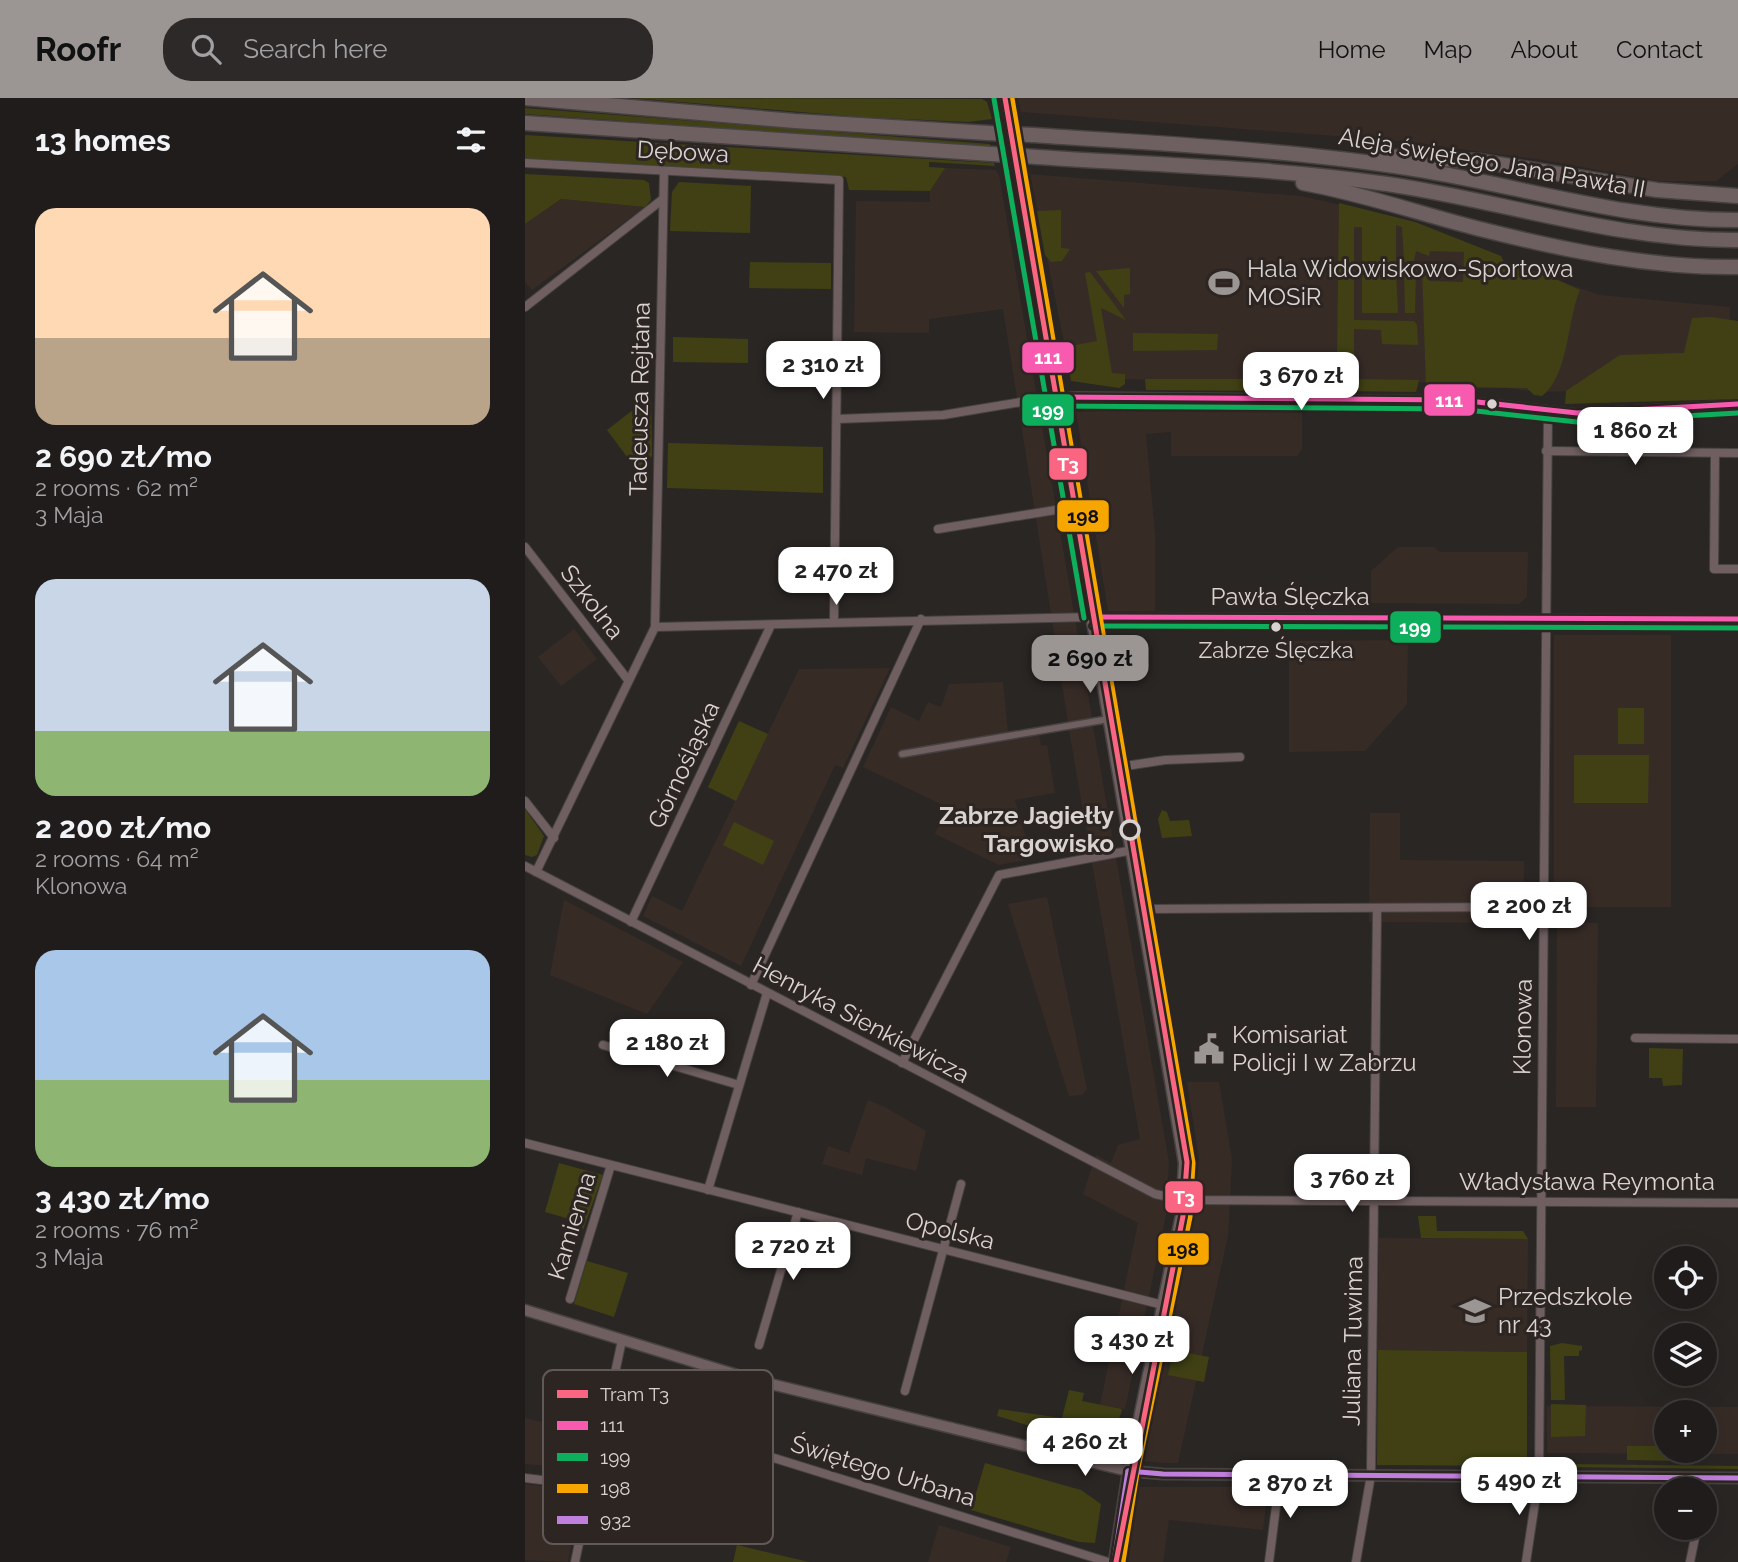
<!DOCTYPE html>
<html lang="en">
<head>
<meta charset="utf-8">
<style>
  :root { --surface:#201c1b; --page:#2d2928; --text:#f1f3f6; --muted:#a2a1a3; --line:#3d3a3a; --accent:#9b9694 }
  body { margin:0; font-family:Raleway,sans-serif; background:var(--page); color:var(--text); height:100vh; display:flex; flex-direction:column; font-size:26px; white-space:nowrap }
  * { box-sizing:border-box; margin:0 }
  p { font-size:23px; color:var(--muted) }
  .icon { flex:none; width:38px; height:38px; fill:none; stroke:currentColor; stroke-width:2; stroke-linecap:round; stroke-linejoin:round }
  .map { position:relative; flex:1; overflow:hidden }
  .sheet { display:flex; flex-direction:column; background:var(--surface); width:525px }
  .sheet>* { flex:none }
  .tools { position:absolute; left:1129px; top:1148px; display:grid; gap:14px }
  .tools a { display:grid; place-items:center; width:63px; height:63px; border-radius:50%; background:var(--surface); box-shadow:0 7px 28px #0002,0 0 0 2px var(--line); font-size:35px }
  .price { position:absolute; translate:-50% -60px; padding:0 16px; border-radius:14px; background:#fff; color:#222; font-size:23px; line-height:46px; filter:drop-shadow(0 2px 4px #0008) }
  .price::after { content:''; position:absolute; left:50%; top:42px; width:21px; height:16px; margin-left:-10px; background:inherit; clip-path:polygon(0 0,100% 0,50% 100%) }
  .price.on { background:var(--accent); color:#111 }
  ul { padding:0; list-style:none }
  li { display:grid; align-content:center; gap:14px; height:371px; padding:0 35px }
  li span { display:grid; place-items:center; height:217px; border-radius:21px; color:#555 }
  li>.icon { margin-inline-start:auto }
  span .icon { width:126px; height:126px; fill:#fffc; stroke-width:1 }
  li b { font-size:30px }
  h2 { display:flex; justify-content:space-between; align-items:center; height:84px; padding:0 35px; font-size:30px }
  header { display:flex; align-items:center; gap:42px; box-sizing:border-box; height:98px; padding:0 35px; background:var(--accent); color:#111 }
  header strong { font-size:33px }
  nav { display:flex; gap:38px; margin-inline-start:auto; font-size:24px }
  .search { width:490px; height:63px; background:var(--page); display:flex; align-items:center; gap:18px; box-sizing:border-box; padding:0 24px; border-radius:28px; color:var(--muted); font-size:26px }
  main { display:flex; flex:1; min-height:0 }
  .map>svg:first-child { display:block }
</style>
</head>
<body>
<header>
<strong>Roofr</strong>
<div class="search"><svg class="icon" aria-label="search" viewBox="0 0 24 24"><circle cx="10" cy="10" r="6"/><path d="M15 15l6 6"/></svg>Search here</div>
<nav><a>Home</a><a>Map</a><a>About</a><a>Contact</a></nav>
</header>
<main>
<section class="sheet">
<h2>13 homes<svg class="icon" aria-label="filters" viewBox="0 0 24 24"><path d="M4 7h16M4 17h16"/><circle cx="9" cy="7" r="2"/><circle cx="15" cy="17" r="2"/></svg></h2>
<ul>
<li><span style="background:linear-gradient(#ffd9b3 60%,#b9a48a 0)"><svg class="icon" aria-label="home" viewBox="0 0 24 24"><path d="M3 11l9-7 9 7M6 9v11h12V9"/></svg></span><div><b>2 690 zł/mo</b><p>2 rooms · 62 m²</p><p>3 Maja</p></div></li>
<li><span style="background:linear-gradient(#c9d6e8 70%,#8fb573 0)"><svg class="icon" aria-label="home" viewBox="0 0 24 24"><path d="M3 11l9-7 9 7M6 9v11h12V9"/></svg></span><div><b>2 200 zł/mo</b><p>2 rooms · 64 m²</p><p>Klonowa</p></div></li>
<li><span style="background:linear-gradient(#a9c7e8 60%,#8fb573 0)"><svg class="icon" aria-label="home" viewBox="0 0 24 24"><path d="M3 11l9-7 9 7M6 9v11h12V9"/></svg></span><div><b>3 430 zł/mo</b><p>2 rooms · 76 m²</p><p>3 Maja</p></div></li>
</ul>
</section>
<div class="map">
<svg width="1213" height="1464" viewBox="0 0 1213 1464">
  <rect width="100%" height="100%" fill="#2a2624"/>
  <g fill="#372b26" fill-rule="evenodd">
    <path d="M 493,0 L 1213,0 L 1213,66 L 1191,83 L 1134,83 L 1018,62 L 875,43 L 496,14 Z"/>
    <path d="M 420,70 L 471,72 L 474,77 L 567,620 L 543,624 L 478,211 L 404,221 L 404,235 L 329,234 L 331,103 L 405,104 L 405,93 Z"/>
    <path d="M 505,76 L 776,98 L 890,124 L 976,158 L 979,164 L 1075,197 L 1205,209 L 1203,290 L 1012,294 L 944,285 L 578,281 L 572,244 L 540,249 Z"/>
    <path d="M 36,101 L 120,109 L 7,192 L 0,184 L 0,126 Z"/>
    <path d="M 651,309 L 777,309 L 777,351 L 772,358 L 646,358 L 646,334 L 621,336 L 630,436 L 630,513 L 583,513 L 551,314 Z"/>
    <path d="M 873,449 L 909,449 L 915,454 L 1003,454 L 1002,499 L 994,506 L 846,505 L 846,473 Z"/>
    <path d="M 49,531 L 72,561 L 36,588 L 13,559 Z"/>
    <rect x="1029" y="537" width="117" height="272"/>
    <path d="M 883,542 L 882,606 L 840,653 L 764,654 L 764,543 Z"/>
    <path d="M 365,570 L 318,670 L 310,667 L 216,868 L 118,818 L 127,798 L 157,813 L 274,571 Z"/>
    <path d="M 478,584 L 483,634 L 513,629 L 516,648 L 522,647 L 530,695 L 490,702 L 507,761 L 474,767 L 410,736 L 422,709 L 338,669 L 366,609 L 394,623 L 403,604 L 416,609 L 424,586 Z"/>
    <path d="M 568,628 L 644,1064 L 641,1117 L 600,1311 L 575,1307 L 613,1125 L 558,1096 L 571,1057 L 586,1065 L 593,1047 L 615,1041 L 544,632 Z"/>
    <path d="M 845,715 L 875,715 L 875,762 L 999,763 L 998,825 L 844,824 Z"/>
    <path d="M 522,799 L 562,991 L 557,997 L 544,998 L 483,806 Z"/>
    <path d="M 39,802 L 158,864 L 122,916 L 25,877 Z"/>
    <path d="M 1032,825 L 1073,825 L 1071,1009 L 1031,1009 Z"/>
    <path d="M 662,984 L 694,984 L 707,1062 L 703,1138 L 653,1365 L 639,1365 L 618,1363 L 669,1115 L 674,1062 Z"/>
    <path d="M 343,1002 L 360,1009 L 401,1033 L 391,1073 L 341,1060 L 337,1077 L 297,1066 L 303,1048 L 324,1055 Z"/>
    <path d="M 854,1140 L 1003,1141 L 1002,1254 L 853,1252 Z"/>
    <path d="M 1022,1308 L 1213,1309 L 1213,1356 L 1022,1355 ZM 1141,1314 L 1180,1314 L 1180,1353 L 1141,1353 Z"/>
    <path d="M 0,1320 L 64,1335 L 57,1371 L 0,1366 Z"/>
    <path d="M 0,1386 L 55,1393 L 43,1464 L 0,1462 Z"/>
    <path d="M 607,1389 L 743,1389 L 738,1432 L 644,1422 L 638,1464 L 599,1464 Z"/>
    <path d="M 414,1427 L 486,1449 L 481,1464 L 403,1464 Z"/>
  </g>
  <g fill="#404014">
    <path d="M 108,0 L 457,1 L 462,4 L 467,21 L 443,24 L 336,19 Z"/>
    <path d="M 0,10 L 465,46 L 466,49 L 0,16 Z"/>
    <path d="M 0,37 L 469,65 L 470,68 L 404,64 L 404,69 L 420,70 L 405,93 L 324,92 L 321,79 L 0,61 Z"/>
    <path d="M 0,76 L 119,82 L 124,85 L 126,102 L 120,109 L 36,101 L 0,126 Z"/>
    <path d="M 154,84 L 226,88 L 225,135 L 145,133 L 147,94 Z"/>
    <path d="M 814,105 L 890,124 L 976,158 L 979,164 L 1024,178 L 1055,192 C 1042,222 1044,277 1017,298 L 1009,297 L 1002,290 L 901,289 L 897,170 L 904,166 L 904,183 L 938,184 L 939,154 L 905,153 L 904,158 L 891,153 L 889,163 L 879,164 L 877,129 L 871,127 L 871,164 L 837,164 L 837,129 L 829,129 L 829,222 L 889,223 L 892,227 L 893,247 L 857,246 L 856,232 L 829,231 L 829,260 L 812,260 Z"/>
    <path d="M 536,112 L 536,150 L 545,151 L 537,163 L 526,164 L 520,157 L 512,113 Z"/>
    <path d="M 225,164 L 306,165 L 306,191 L 224,190 Z"/>
    <path d="M 605,170 L 605,196 L 599,197 L 599,210 L 571,173 Z"/>
    <path d="M 837,172 L 871,172 L 873,215 L 837,215 Z"/>
    <path d="M 879,172 L 891,175 L 890,215 L 880,215 Z"/>
    <path d="M 565,174 L 601,222 L 576,210 L 587,275 L 600,276 L 600,286 L 594,290 L 546,283 L 540,249 L 572,243 L 560,175 Z"/>
    <path d="M 1186,219 L 1213,223 L 1213,301 L 1040,306 L 1041,293 L 1095,257 L 1159,255 L 1167,220 Z"/>
    <path d="M 608,235 L 693,236 L 692,252 L 608,253 Z"/>
    <path d="M 148,239 L 223,241 L 223,265 L 148,264 Z"/>
    <path d="M 812,270 L 828,270 L 829,281 L 894,282 L 891,294 L 816,293 L 812,285 Z"/>
    <path d="M 620,281 L 786,281 L 780,293 L 759,293 L 621,292 Z"/>
    <path d="M 126,298 L 127,358 L 111,371 L 82,332 Z"/>
    <path d="M 143,345 L 298,349 L 298,395 L 142,390 Z"/>
    <rect x="1093" y="610" width="26" height="36"/>
    <path d="M 214,623 L 243,636 L 211,703 L 183,689 Z"/>
    <path d="M 1049,657 L 1124,657 L 1123,705 L 1049,705 Z"/>
    <path d="M 0,711 L 19,738 L 12,757 L 7,759 L 0,757 Z"/>
    <path d="M 637,712 L 642,714 L 645,723 L 664,722 L 667,738 L 637,740 L 633,721 Z"/>
    <path d="M 209,724 L 249,743 L 238,767 L 198,747 Z"/>
    <path d="M 1124,950 L 1158,951 L 1157,987 L 1138,988 L 1137,980 L 1124,980 Z"/>
    <path d="M 34,1065 L 78,1077 L 58,1132 L 55,1124 L 20,1114 Z"/>
    <path d="M 893,1118 L 911,1118 L 912,1133 L 998,1133 L 1003,1141 L 896,1140 Z"/>
    <path d="M 62,1163 L 103,1175 L 89,1219 L 49,1206 Z"/>
    <path d="M 1037,1245 L 1057,1248 L 1057,1252 L 1054,1253 L 1054,1258 L 1039,1258 L 1040,1302 L 1026,1302 L 1025,1248 Z"/>
    <path d="M 853,1252 L 1002,1254 L 1002,1368 L 852,1367 Z"/>
    <path d="M 652,1253 L 684,1259 L 679,1284 L 643,1277 L 647,1259 L 651,1260 Z"/>
    <path d="M 544,1292 L 559,1295 L 557,1303 L 597,1311 C 586,1365 508,1327 472,1318 L 474,1311 L 537,1320 Z"/>
    <path d="M 1026,1306 L 1061,1307 L 1060,1338 L 1026,1339 Z"/>
    <path d="M 1102,1348 L 1141,1348 L 1141,1353 L 1156,1353 L 1156,1363 L 1102,1362 Z"/>
    <path d="M 460,1365 L 556,1392 L 576,1406 L 570,1445 L 554,1444 L 446,1412 Z"/>
    <path d="M 1038,1366 L 1213,1368 L 1213,1371 L 1038,1369 Z"/>
    <path d="M 212,1447 L 284,1464 L 208,1464 Z"/>
  </g>
  <g fill="none" stroke-linecap="round" stroke-linejoin="round">
    <g stroke="#454241" stroke-width="9">
      <path id="pedestrian" d="M 377,656 L 584,621"/>
    </g>
    <g stroke="#454241" stroke-width="10">
      <g id="minor">
        <path d="M 0,65 L 314,82 L 309,524"/>
        <path d="M 0,209 L 138,101"/>
        <path d="M 312,321 L 418,317 L 520,300 L 552,298 L 934,302 L 1052,315 L 1213,306"/>
        <path d="M 1021,353 L 1213,355"/>
        <path d="M 1190,356 L 1189,471 L 1213,471"/>
        <path d="M 413,431 L 549,409"/>
        <path d="M 0,449 L 103,582"/>
        <path d="M 130,529 L 139,73"/>
        <path d="M 594,669 L 640,662 L 715,659"/>
        <path d="M 0,703 L 29,740"/>
        <path d="M 0,768 L 630,1096 L 658,1102 L 1213,1105"/>
        <path d="M 11,774 L 130,529 L 568,519 L 1213,521"/>
        <path d="M 618,811 L 1019,809"/>
        <path d="M 106,824 L 246,527"/>
        <path d="M 226,887 L 396,521"/>
        <path d="M 1110,940 L 1213,941"/>
        <path d="M 78,947 L 214,987"/>
        <path d="M 377,965 L 474,777 L 608,752"/>
        <path d="M 0,1045 L 638,1207"/>
        <path d="M 183,1092 L 242,895"/>
        <path d="M 45,1201 L 86,1067"/>
        <path d="M 234,1247 L 273,1114"/>
        <path d="M 380,1293 L 436,1086"/>
        <path d="M 82,1308 L 583,1464"/>
        <path d="M 0,1380 L 65,1388"/>
        <path d="M 50,1464 L 97,1242"/>
        <path d="M 744,1464 L 755,1377"/>
        <path d="M 831,1464 L 846,1377 L 852,812"/>
        <path d="M 1001,1464 L 1014,1378 L 1023,312"/>
        <path d="M 1165,1464 L 1172,1430"/>
      </g>
    </g>
    <g stroke="#454241" stroke-width="13">
      <g id="tertiary">
        <path d="M 478,0 L 659,1065 L 656,1117 L 603,1373 L 589,1464"/>
        <path d="M 0,1212 L 225,1281 L 603,1373 L 638,1376 L 1213,1380"/>
      </g>
    </g>
    <g stroke="#454241" stroke-width="17">
      <g id="primary">
        <path d="M 0,0 L 270,23 L 463,35"/>
        <path d="M 0,25 L 467,56"/>
        <path d="M 508,37 C 635,46 763,51 889,71 C 997,88 1102,123 1213,122"/>
        <path d="M 854,58 L 955,63 L 1132,92 L 1213,98"/>
        <path d="M 512,59 C 628,67 746,69 862,86 C 979,103 1093,143 1213,142"/>
        <path d="M 778,85 C 840,96 898,117 959,132 C 1043,153 1127,170 1213,169"/>
      </g>
    </g>
    <use href="#pedestrian" stroke="#705f60" stroke-width="6"/>
    <use href="#minor" stroke="#705f60" stroke-width="8"/>
    <use href="#tertiary" stroke="#705f60" stroke-width="10"/>
    <use href="#primary" stroke="#6e6060" stroke-width="14"/>
    <g stroke="#454241" stroke-width="17" stroke-linecap="butt">
      <g id="primary-bridge">
        <path d="M 463,35 L 508,37"/>
        <path d="M 467,56 L 512,59"/>
      </g>
    </g>
    <use href="#primary-bridge" stroke="#6e6060" stroke-width="14"/>
    <g stroke="#2c2522" stroke-width="10">
      <g id="bus-1">
        <path d="M 478,0 L 568,519"/>
        <path d="M 530,299 L 934,302 L 1052,315 L 1213,306"/>
        <path d="M 568,519 L 1213,521"/>
      </g>
    </g>
    <g stroke="#2c2522" stroke-width="10">
      <g id="bus-2">
        <path d="M 469,1 L 559,520"/>
        <path d="M 530,308 L 933,311 L 1052,324 L 1213,315"/>
        <path d="M 568,528 L 1213,530"/>
      </g>
    </g>
    <g stroke="#2c2522" stroke-width="10">
      <path id="bus-3" d="M 487,0 L 668,1065 L 665,1119 L 612,1375 L 598,1464"/>
    </g>
    <g stroke="#2c2522" stroke-width="10">
      <g id="bus-4">
        <path d="M 603,1373 L 638,1376 L 1213,1380"/>
        <path d="M 589,1464 L 603,1373"/>
      </g>
    </g>
    <use href="#bus-1" stroke="#f75aaf" stroke-width="5"/>
    <use href="#bus-2" stroke="#0daf5c" stroke-width="5"/>
    <use href="#bus-3" stroke="#f7a600" stroke-width="5"/>
    <use href="#bus-4" stroke="#c07fdc" stroke-width="5"/>
    <g stroke="#2c2522" stroke-width="10">
      <path id="tram-1" d="M 480,0 L 662,1064 L 658,1118 L 591,1464"/>
    </g>
    <use href="#tram-1" stroke="#fa6682" stroke-width="5"/>
  </g>
  <defs>
    <g id="stadium-bare" transform="scale(2.415)"><path d="M0-5a6.5 5 0 1 0 0 10a6.5 5 0 1 0 0-10ZM-3.5-1.8h7v3.6h-7Z" fill="#9b9694" stroke="#2c2522" stroke-width="2.5" paint-order="stroke"/></g>
    <g id="civic-bare" transform="scale(2.415)"><path d="M-.6-6.5H3V-4.5H.6V-3L4-1V1h2V6H-6V1h2V-1L-.6-3ZM-1.2 2.5V6h2.4V2.5Z" fill="#9b9694" stroke="#2c2522" stroke-width="2.5" paint-order="stroke"/></g>
    <g id="school-bare" transform="scale(2.415)"><path d="M0-5L7-2L0 1L-7-2ZM-4 1L0 2.5L4 1V4Q0 6-4 4Z" fill="#9b9694" stroke="#2c2522" stroke-width="2.5" paint-order="stroke"/></g>
  </defs>
  <g fill-rule="evenodd">
    <use href="#stadium-bare" x="699" y="185"/>
    <use href="#civic-bare" x="684" y="951"/>
    <use href="#school-bare" x="950" y="1213"/>
  </g>
  <g fill="#d8d3d1" stroke="#2c2522" stroke-width="2.5">
    <circle cx="967" cy="306" r="6"/>
    <circle cx="751" cy="529" r="6"/>
  </g>
  <circle fill="#2c2522" stroke="#d8d3d1" stroke-width="3.5" cx="605" cy="732" r="9"/>
  <g text-anchor="middle" stroke-width="6" stroke-linejoin="round" paint-order="stroke">
    <g font-size="22" fill="#d8d3d1" stroke="#2c2522">
      <text x="751" y="560">Zabrze Ślęczka</text>
    </g>
    <g font-size="24" fill="#d8d3d1" stroke="#2c2522">
      <text transform="translate(158 54) rotate(3)" y="8">Dębowa</text>
      <text transform="translate(967 65) rotate(10)" y="8">Aleja świętego Jana Pawła II</text>
      <text transform="translate(115 301) rotate(-89)" y="8">Tadeusza Rejtana</text>
      <text x="765" y="507">Pawła Ślęczka</text>
      <text transform="translate(67 504) rotate(52)" y="8">Szkolna</text>
      <text transform="translate(159 667) rotate(-65)" y="8">Górnośląska</text>
      <text transform="translate(336 922) rotate(28)" y="8">Henryka Sienkiewicza</text>
      <text transform="translate(998 929) rotate(-89)" y="8">Klonowa</text>
      <text x="1062" y="1092">Władysława Reymonta</text>
      <text transform="translate(47 1128) rotate(-73)" y="8">Kamienna</text>
      <text transform="translate(425 1133) rotate(14)" y="8">Opolska</text>
      <text transform="translate(828 1243) rotate(-89)" y="8">Juliana Tuwima</text>
      <text transform="translate(358 1373) rotate(17)" y="8">Świętego Urbana</text>
    </g>
    <g font-size="24" fill="#d8d3d1" stroke="#2c2522" text-anchor="start">
      <text x="722" y="179">Hala Widowiskowo-Sportowa<tspan x="722" dy="28">MOSiR</tspan></text>
      <text x="707" y="945">Komisariat<tspan x="707" dy="28">Policji I w Zabrzu</tspan></text>
      <text x="973" y="1207">Przedszkole<tspan x="973" dy="28">nr 43</tspan></text>
    </g>
    <g font-size="24" font-weight="bold" fill="#d8d3d1" stroke="#2c2522" text-anchor="end">
      <text x="589" y="726">Zabrze Jagiełły<tspan x="589" dy="28">Targowisko</tspan></text>
    </g>
  </g>
  <rect x="18" y="1272" width="230" height="174" rx="10" fill="#2c2522" stroke="#605957" stroke-width="2"/>
  <rect x="32" y="1292" width="31" height="8" fill="#fa6682"/>
  <rect x="32" y="1323" width="31" height="9" fill="#f75aaf"/>
  <rect x="32" y="1355" width="31" height="8" fill="#0daf5c"/>
  <rect x="32" y="1386" width="31" height="9" fill="#f7a600"/>
  <rect x="32" y="1418" width="31" height="8" fill="#c07fdc"/>
  <g font-size="19" fill="#d8d3d1">
    <text x="75" y="1303">Tram T3</text>
    <text x="75" y="1334">111</text>
    <text x="75" y="1366">199</text>
    <text x="75" y="1397">198</text>
    <text x="75" y="1429">932</text>
  </g>
  <g stroke="#2c2522" stroke-width="2.5">
    <rect x="496" y="243" width="54" height="33" rx="7" fill="#f75aaf"/>
    <rect x="898" y="285" width="53" height="34" rx="7" fill="#f75aaf"/>
    <rect x="496" y="295" width="54" height="34" rx="7" fill="#0daf5c"/>
    <rect x="523" y="349" width="40" height="34" rx="7" fill="#fa6682"/>
    <rect x="531" y="401" width="54" height="34" rx="7" fill="#f7a600"/>
    <rect x="864" y="512" width="53" height="34" rx="7" fill="#0daf5c"/>
    <rect x="639" y="1082" width="40" height="34" rx="7" fill="#fa6682"/>
    <rect x="632" y="1134" width="53" height="34" rx="7" fill="#f7a600"/>
  </g>
  <g font-size="19" text-anchor="middle" font-weight="bold" fill="#fff">
    <text x="523" y="266">111</text>
    <text x="924" y="309">111</text>
    <text x="523" y="319">199</text>
    <text x="543" y="373">T3</text>
    <text x="890" y="536">199</text>
    <text x="659" y="1106">T3</text>
  </g>
  <g font-size="19" text-anchor="middle" font-weight="bold" fill="#111">
    <text x="558" y="425">198</text>
    <text x="658" y="1158">198</text>
  </g>
</svg>
<div class="tools">
<a><svg class="icon" aria-label="locate" viewBox="0 0 24 24"><circle cx="12" cy="12" r="6"/><path d="M12 2v4M12 18v4M2 12h4M18 12h4"/></svg></a>
<a><svg class="icon" aria-label="layers" viewBox="0 0 24 24"><path d="M12 4l9 5-9 5-9-5zM3 14l9 5 9-5"/></svg></a>
<a>+</a>
<a>−</a>
</div>
<b class="price" style="left:298px;top:303px">2 310 zł</b>
<b class="price" style="left:776px;top:314px">3 670 zł</b>
<b class="price" style="left:1110px;top:369px">1 860 zł</b>
<b class="price" style="left:311px;top:509px">2 470 zł</b>
<b class="price on" style="left:565px;top:597px">2 690 zł</b>
<b class="price" style="left:1004px;top:844px">2 200 zł</b>
<b class="price" style="left:142px;top:981px">2 180 zł</b>
<b class="price" style="left:827px;top:1116px">3 760 zł</b>
<b class="price" style="left:268px;top:1184px">2 720 zł</b>
<b class="price" style="left:607px;top:1278px">3 430 zł</b>
<b class="price" style="left:560px;top:1380px">4 260 zł</b>
<b class="price" style="left:994px;top:1419px">5 490 zł</b>
<b class="price" style="left:765px;top:1422px">2 870 zł</b>
</div>
</main>
</body>
</html>
